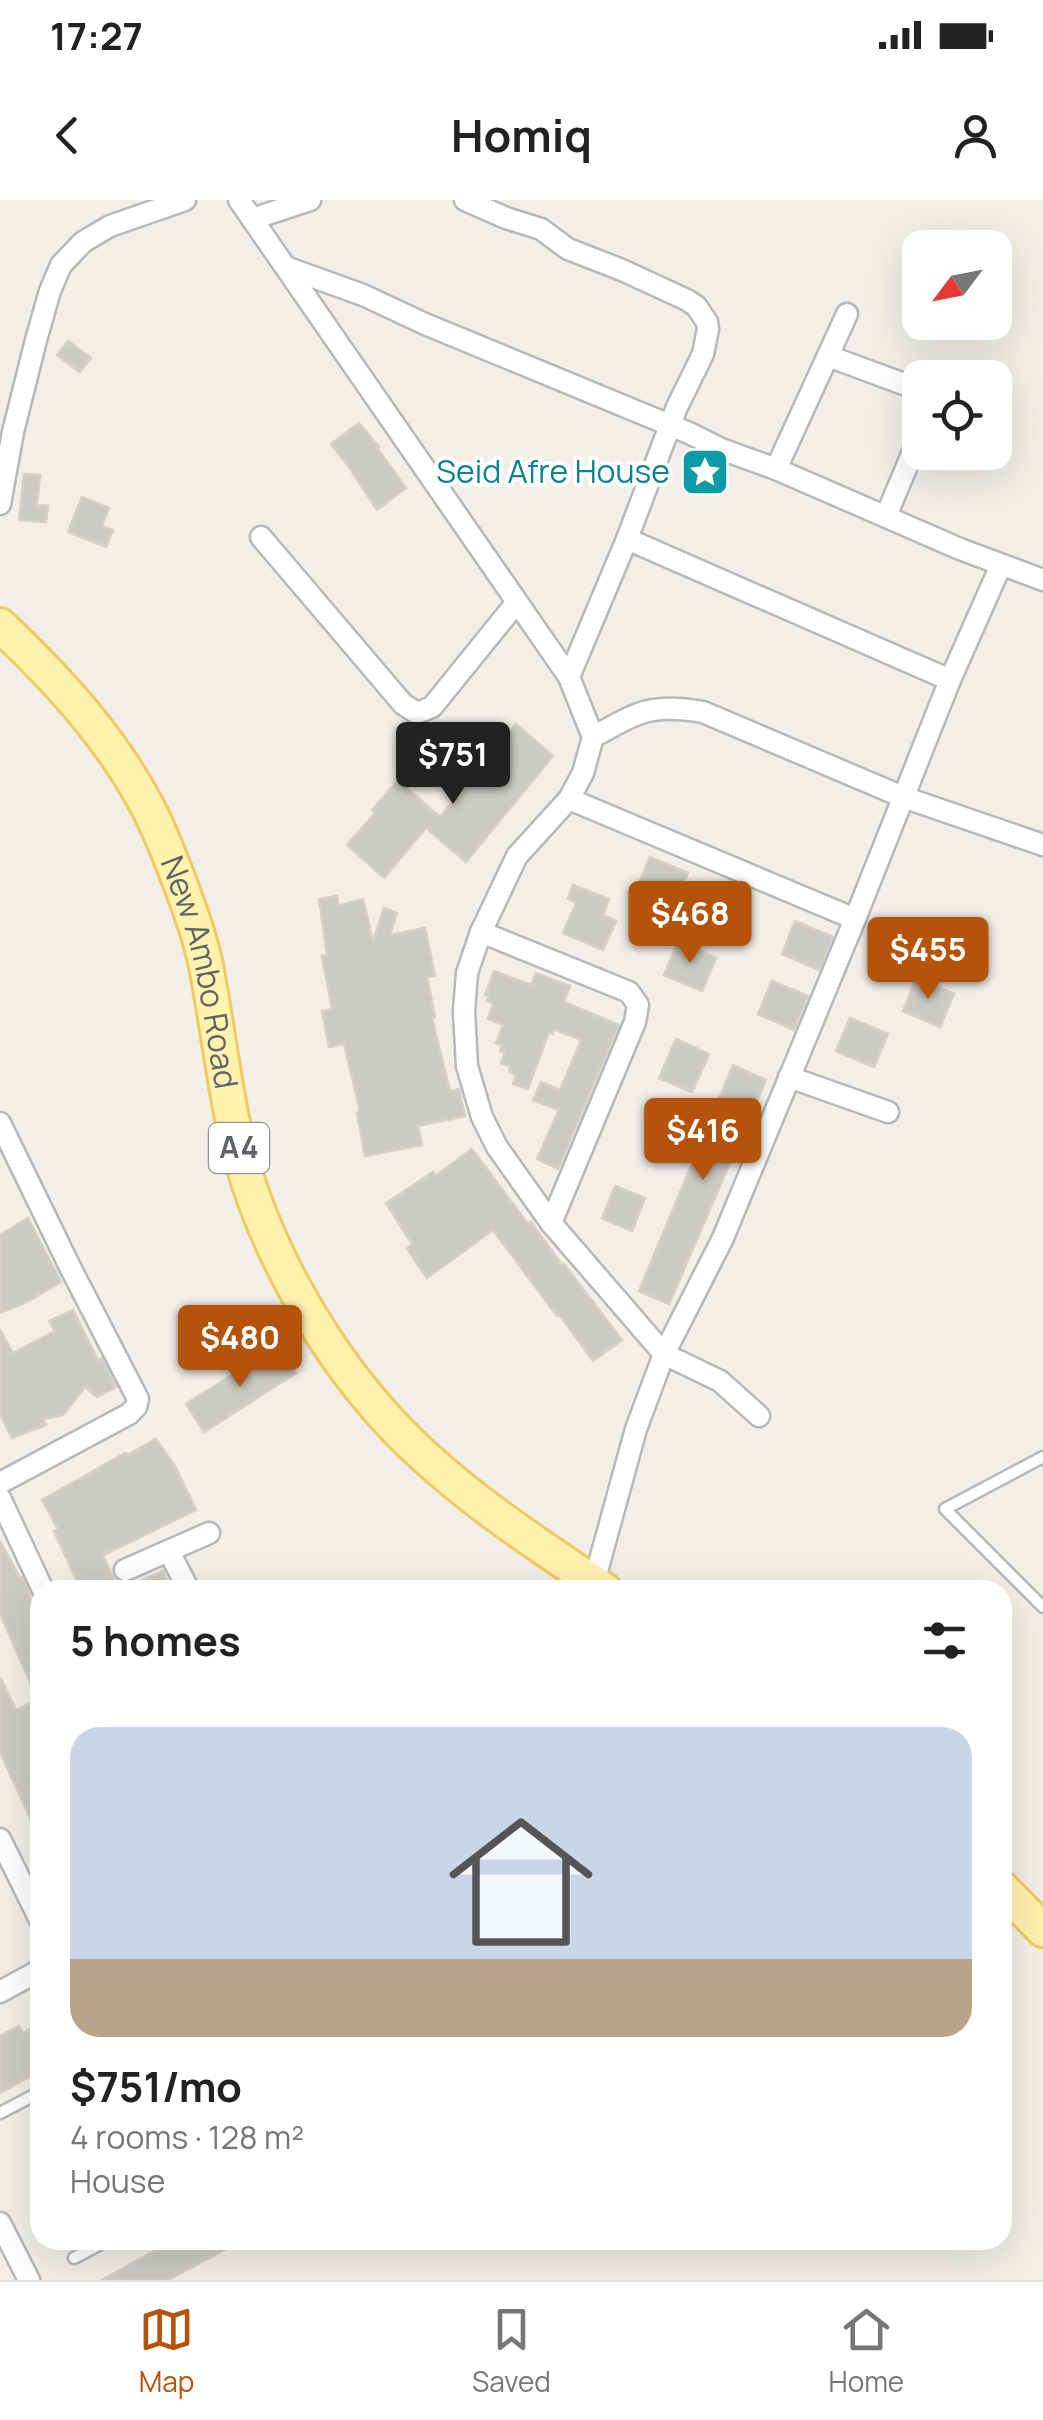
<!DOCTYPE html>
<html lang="en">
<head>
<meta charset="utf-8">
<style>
  :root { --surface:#fff; --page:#f2f2f2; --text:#222; --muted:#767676; --line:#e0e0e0; --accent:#b45309 }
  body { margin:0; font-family:Manrope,sans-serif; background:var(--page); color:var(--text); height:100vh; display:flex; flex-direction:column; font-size:38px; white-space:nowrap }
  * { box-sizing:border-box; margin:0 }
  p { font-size:32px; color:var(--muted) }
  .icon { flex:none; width:55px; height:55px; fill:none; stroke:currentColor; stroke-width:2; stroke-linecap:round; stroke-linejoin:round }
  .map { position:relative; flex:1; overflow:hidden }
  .drawer { position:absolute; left:30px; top:1380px; width:982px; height:670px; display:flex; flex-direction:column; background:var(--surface); border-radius:30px; box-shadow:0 10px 40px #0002 }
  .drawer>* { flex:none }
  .needle { width:65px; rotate:238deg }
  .controls { position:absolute; left:902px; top:30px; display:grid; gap:20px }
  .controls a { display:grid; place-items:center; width:110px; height:110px; border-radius:20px; background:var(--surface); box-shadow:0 10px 40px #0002; font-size:50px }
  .price { position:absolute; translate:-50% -85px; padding:0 22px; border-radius:10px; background:var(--accent); color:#fff; font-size:32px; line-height:65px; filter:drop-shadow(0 2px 5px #0008) }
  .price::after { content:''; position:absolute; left:50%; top:60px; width:30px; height:22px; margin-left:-15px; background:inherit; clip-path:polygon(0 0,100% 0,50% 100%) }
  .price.on { background:#222; color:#fff }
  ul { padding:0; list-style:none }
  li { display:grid; align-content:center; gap:20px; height:530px; padding:0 40px }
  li+li { border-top:2px solid var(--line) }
  li span { display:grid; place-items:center; height:310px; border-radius:30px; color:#555 }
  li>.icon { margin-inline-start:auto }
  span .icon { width:180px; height:180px; fill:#fffc; stroke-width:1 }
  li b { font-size:42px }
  h2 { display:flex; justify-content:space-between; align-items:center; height:120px; padding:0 40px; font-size:42px }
  .status { display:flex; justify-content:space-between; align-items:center; height:70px; padding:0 50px; background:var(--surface); direction:ltr }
  .status svg { height:28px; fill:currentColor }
  header { display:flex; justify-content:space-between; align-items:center; height:130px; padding:0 40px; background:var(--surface); font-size:45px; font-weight:700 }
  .tab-bar { display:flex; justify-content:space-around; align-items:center; height:140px; border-top:2px solid var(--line); background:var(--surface); font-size:28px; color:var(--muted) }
  .tab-bar a { display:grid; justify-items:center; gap:5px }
  .tab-bar .on { color:var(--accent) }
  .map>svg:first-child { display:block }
</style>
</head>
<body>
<div class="status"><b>17:27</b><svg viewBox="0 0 49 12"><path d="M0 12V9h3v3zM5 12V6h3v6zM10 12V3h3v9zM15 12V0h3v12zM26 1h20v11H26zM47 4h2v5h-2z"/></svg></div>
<header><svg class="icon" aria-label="back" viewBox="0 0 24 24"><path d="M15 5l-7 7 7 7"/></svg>Homiq<svg class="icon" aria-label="person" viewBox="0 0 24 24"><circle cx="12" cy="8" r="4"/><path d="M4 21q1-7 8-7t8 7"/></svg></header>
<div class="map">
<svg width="1043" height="2080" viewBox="0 0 1043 2080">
  <rect width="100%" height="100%" fill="#f1efe8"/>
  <g fill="#cccac5" stroke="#d6d1c6" stroke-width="2.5">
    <path d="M 68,141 L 91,158 L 80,172 L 57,155 Z"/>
    <path d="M 359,223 L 379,247 L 377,248 L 406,288 L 377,310 L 349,267 L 331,244 Z"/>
    <path d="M 24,274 L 40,275 L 37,305 L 48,306 L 46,322 L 19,320 Z"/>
    <path d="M 82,297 L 109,308 L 102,326 L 113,330 L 106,347 L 68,332 Z"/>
    <path d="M 516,524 L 553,556 L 466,662 L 426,628 L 384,678 L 347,645 L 375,613 L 372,610 L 398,580 L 440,617 Z"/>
    <path d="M 650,657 L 688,673 L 674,706 L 636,690 Z"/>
    <path d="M 573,685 L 609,699 L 603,715 L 616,721 L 603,750 L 563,733 L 576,703 L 568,699 Z"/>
    <path d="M 337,696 L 338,706 L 363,699 L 373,741 L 384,708 L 397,713 L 390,735 L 425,728 L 435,776 L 427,777 L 435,817 L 432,818 L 450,891 L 459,889 L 465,916 L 418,926 L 422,945 L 365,956 L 357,913 L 360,911 L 344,844 L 329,847 L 322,811 L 332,809 L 322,756 L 327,755 L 319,699 Z"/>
    <path d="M 795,721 L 833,737 L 819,770 L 782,754 Z"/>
    <path d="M 678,741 L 716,758 L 702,791 L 664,775 Z"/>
    <path d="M 494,771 L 531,785 L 536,773 L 570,786 L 564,802 L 619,825 L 558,969 L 537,959 L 559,910 L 533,900 L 541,882 L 560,890 L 581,840 L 554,829 L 553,834 L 549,832 L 528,889 L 513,884 L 516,875 L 509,872 L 510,866 L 501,863 L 505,853 L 500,851 L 502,845 L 496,843 L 503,825 L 488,819 L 493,804 L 487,801 L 489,796 L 485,795 Z"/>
    <path d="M 916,778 L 954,794 L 940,827 L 903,811 Z"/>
    <path d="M 772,781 L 808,796 L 794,830 L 758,814 Z"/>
    <path d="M 850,818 L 888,834 L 874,867 L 836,851 Z"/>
    <path d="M 676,839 L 709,854 L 692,892 L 659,878 Z"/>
    <path d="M 733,865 L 766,880 L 669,1104 L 639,1091 Z"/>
    <path d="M 472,949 L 528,1024 L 531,1022 L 562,1065 L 564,1064 L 622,1140 L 593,1161 L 559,1114 L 557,1116 L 493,1030 L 427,1078 L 407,1049 L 412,1044 L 386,1003 L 433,972 L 435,976 Z"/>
    <path d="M 615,986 L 645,998 L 632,1031 L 602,1018 Z"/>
    <path d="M 28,1018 L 61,1082 L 27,1102 L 0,1113 L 0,1035 Z"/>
    <path d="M 73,1110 L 98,1160 L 102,1158 L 116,1187 L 97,1197 L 85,1187 L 63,1215 L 43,1219 L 46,1225 L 12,1238 L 0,1214 L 0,1130 L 13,1153 L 55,1131 L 49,1121 Z"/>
    <path d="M 268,1152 L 288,1160 L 296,1173 L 204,1232 L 186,1204 Z"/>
    <path d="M 156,1239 L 176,1268 L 196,1310 L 103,1355 L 118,1390 L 81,1390 L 54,1331 L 58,1329 L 42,1300 L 125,1253 L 127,1255 Z"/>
    <path d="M 0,1341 L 20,1378 L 22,1377 L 40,1419 L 40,1640 L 0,1552 L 0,1477 L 16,1510 L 38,1500 L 0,1414 Z"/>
    <path d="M 163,1371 L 171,1390 L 119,1390 Z"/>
    <path d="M 19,1826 L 23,1833 L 35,1826 L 40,1835 L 40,1871 L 0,1893 L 0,1836 Z"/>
    <path d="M 173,2040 L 243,2040 L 168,2080 L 102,2080 Z"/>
  </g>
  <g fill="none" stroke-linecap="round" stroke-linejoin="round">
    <g stroke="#b5b8bc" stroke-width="15">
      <g id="service">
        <path d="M 1043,1257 L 945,1309 L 1043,1407"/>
        <path d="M 0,1913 L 40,1892"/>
        <path d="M 74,2058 L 108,2040"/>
      </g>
    </g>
    <g stroke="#b5b8bc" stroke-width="25">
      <g id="minor">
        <path d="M 239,0 L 569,477 L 593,537 L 583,573 L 569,599 L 517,656 L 481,732 L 467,773 L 464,811 L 467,866 L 482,917 L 497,947 L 551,1023 L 664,1154 L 720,1181 L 759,1216"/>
        <path d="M 465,0 L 506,18 L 541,29 L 568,49 L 622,70 L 687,100 L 696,106 L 707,122 L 708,129 L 703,154 L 677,207 L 627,339 L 569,477"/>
        <path d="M 252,19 L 310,0"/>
        <path d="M 288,68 L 363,95 L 425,124 L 689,233 L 721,249 L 776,269 L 960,349 L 1043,380"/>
        <path d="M 828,156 L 920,190"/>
        <path d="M 776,269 L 847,114"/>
        <path d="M 0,304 L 13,232 L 36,140 L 50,91 L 61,65 L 83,42 L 110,26 L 185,0"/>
        <path d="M 886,316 L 920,235"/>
        <path d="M 261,337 L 403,504 L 417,513 L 432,507 L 517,402"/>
        <path d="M 627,339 L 950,480"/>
        <path d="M 593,537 C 638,512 651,503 703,512 L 903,597 L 1043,645"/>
        <path d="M 569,599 L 855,719"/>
        <path d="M 481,732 L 629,792 L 638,805 L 635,822 L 551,1023"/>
        <path d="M 789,877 L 888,912"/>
        <path d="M 0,923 L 70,1067 L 138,1199 L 136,1207 L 129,1214 L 0,1283"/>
        <path d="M 0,1298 L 43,1390"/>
        <path d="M 169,1352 L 189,1390"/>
        <path d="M 125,1370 L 209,1333"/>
        <path d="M 594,1382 L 636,1229 L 664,1154 L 723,1038 L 855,719 L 950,480 L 1001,365"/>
        <path d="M 0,1639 L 40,1720"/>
        <path d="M 0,1792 L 40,1770"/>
        <path d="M 0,2023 L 29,2080"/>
      </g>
    </g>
    <g stroke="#f2c960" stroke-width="38">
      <g id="primary">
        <path id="s1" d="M 0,425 C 57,479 110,536 147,606 C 160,630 170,657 180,683 C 191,713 203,745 208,777 C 222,851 228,927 254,999 C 288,1092 349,1188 423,1255 C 478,1306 543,1348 605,1390"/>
        <path d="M 1002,1688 L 1043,1730"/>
      </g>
    </g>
    <use href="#service" stroke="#fff" stroke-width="10"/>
    <use href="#minor" stroke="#fff" stroke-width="20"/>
    <use href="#primary" stroke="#fff2af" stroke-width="32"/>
  </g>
  <defs>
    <g id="sight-square" transform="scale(2.5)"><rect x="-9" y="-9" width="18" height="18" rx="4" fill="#0f9aa8" stroke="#fff"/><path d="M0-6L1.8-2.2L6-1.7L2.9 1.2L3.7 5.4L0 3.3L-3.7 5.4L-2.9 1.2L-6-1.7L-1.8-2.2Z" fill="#fff"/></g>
  </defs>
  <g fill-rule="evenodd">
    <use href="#sight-square" x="705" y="272"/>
  </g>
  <g text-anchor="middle" stroke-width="8" stroke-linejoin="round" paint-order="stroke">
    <rect fill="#fff" stroke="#8f9295" stroke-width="2.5" x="209" y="923" width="60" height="50" rx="8"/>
    <g font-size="30" font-weight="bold" fill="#5f6368">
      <text x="239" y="958">A4</text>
    </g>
    <g font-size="32" fill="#0d838f" stroke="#fff" text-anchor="end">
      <text x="670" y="283">Seid Afre House</text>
    </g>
    <g font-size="32" fill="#5f6368" stroke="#fff">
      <text dy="11" stroke="none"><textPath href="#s1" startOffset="410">New Ambo Road</textPath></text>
    </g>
  </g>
</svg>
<div class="controls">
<a><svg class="needle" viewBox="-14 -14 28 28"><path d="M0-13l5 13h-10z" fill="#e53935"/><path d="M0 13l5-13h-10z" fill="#767676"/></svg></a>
<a><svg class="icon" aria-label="locate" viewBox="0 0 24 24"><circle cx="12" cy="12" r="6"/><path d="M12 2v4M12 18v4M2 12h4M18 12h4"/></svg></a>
</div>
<b class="price on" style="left:453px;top:607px">$751</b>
<b class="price" style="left:690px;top:766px">$468</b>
<b class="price" style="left:928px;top:802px">$455</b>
<b class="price" style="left:703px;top:983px">$416</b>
<b class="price" style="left:240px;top:1190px">$480</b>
<section class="drawer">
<h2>5 homes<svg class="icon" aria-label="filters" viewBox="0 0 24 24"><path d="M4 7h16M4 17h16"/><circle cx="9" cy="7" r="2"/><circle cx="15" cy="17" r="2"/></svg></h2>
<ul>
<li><span style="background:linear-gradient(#c9d6e8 75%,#b9a48a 0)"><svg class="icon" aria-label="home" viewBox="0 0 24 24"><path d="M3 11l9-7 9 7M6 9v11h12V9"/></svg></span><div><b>$751/mo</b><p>4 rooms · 128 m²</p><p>House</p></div></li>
</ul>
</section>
</div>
<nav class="tab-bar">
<a class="on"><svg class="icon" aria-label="map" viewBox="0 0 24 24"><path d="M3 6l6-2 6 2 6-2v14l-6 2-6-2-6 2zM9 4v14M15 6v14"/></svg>Map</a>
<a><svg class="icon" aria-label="saved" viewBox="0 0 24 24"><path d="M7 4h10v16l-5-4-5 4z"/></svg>Saved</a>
<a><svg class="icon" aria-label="home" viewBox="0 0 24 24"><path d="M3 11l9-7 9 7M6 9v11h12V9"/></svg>Home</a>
</nav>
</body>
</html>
